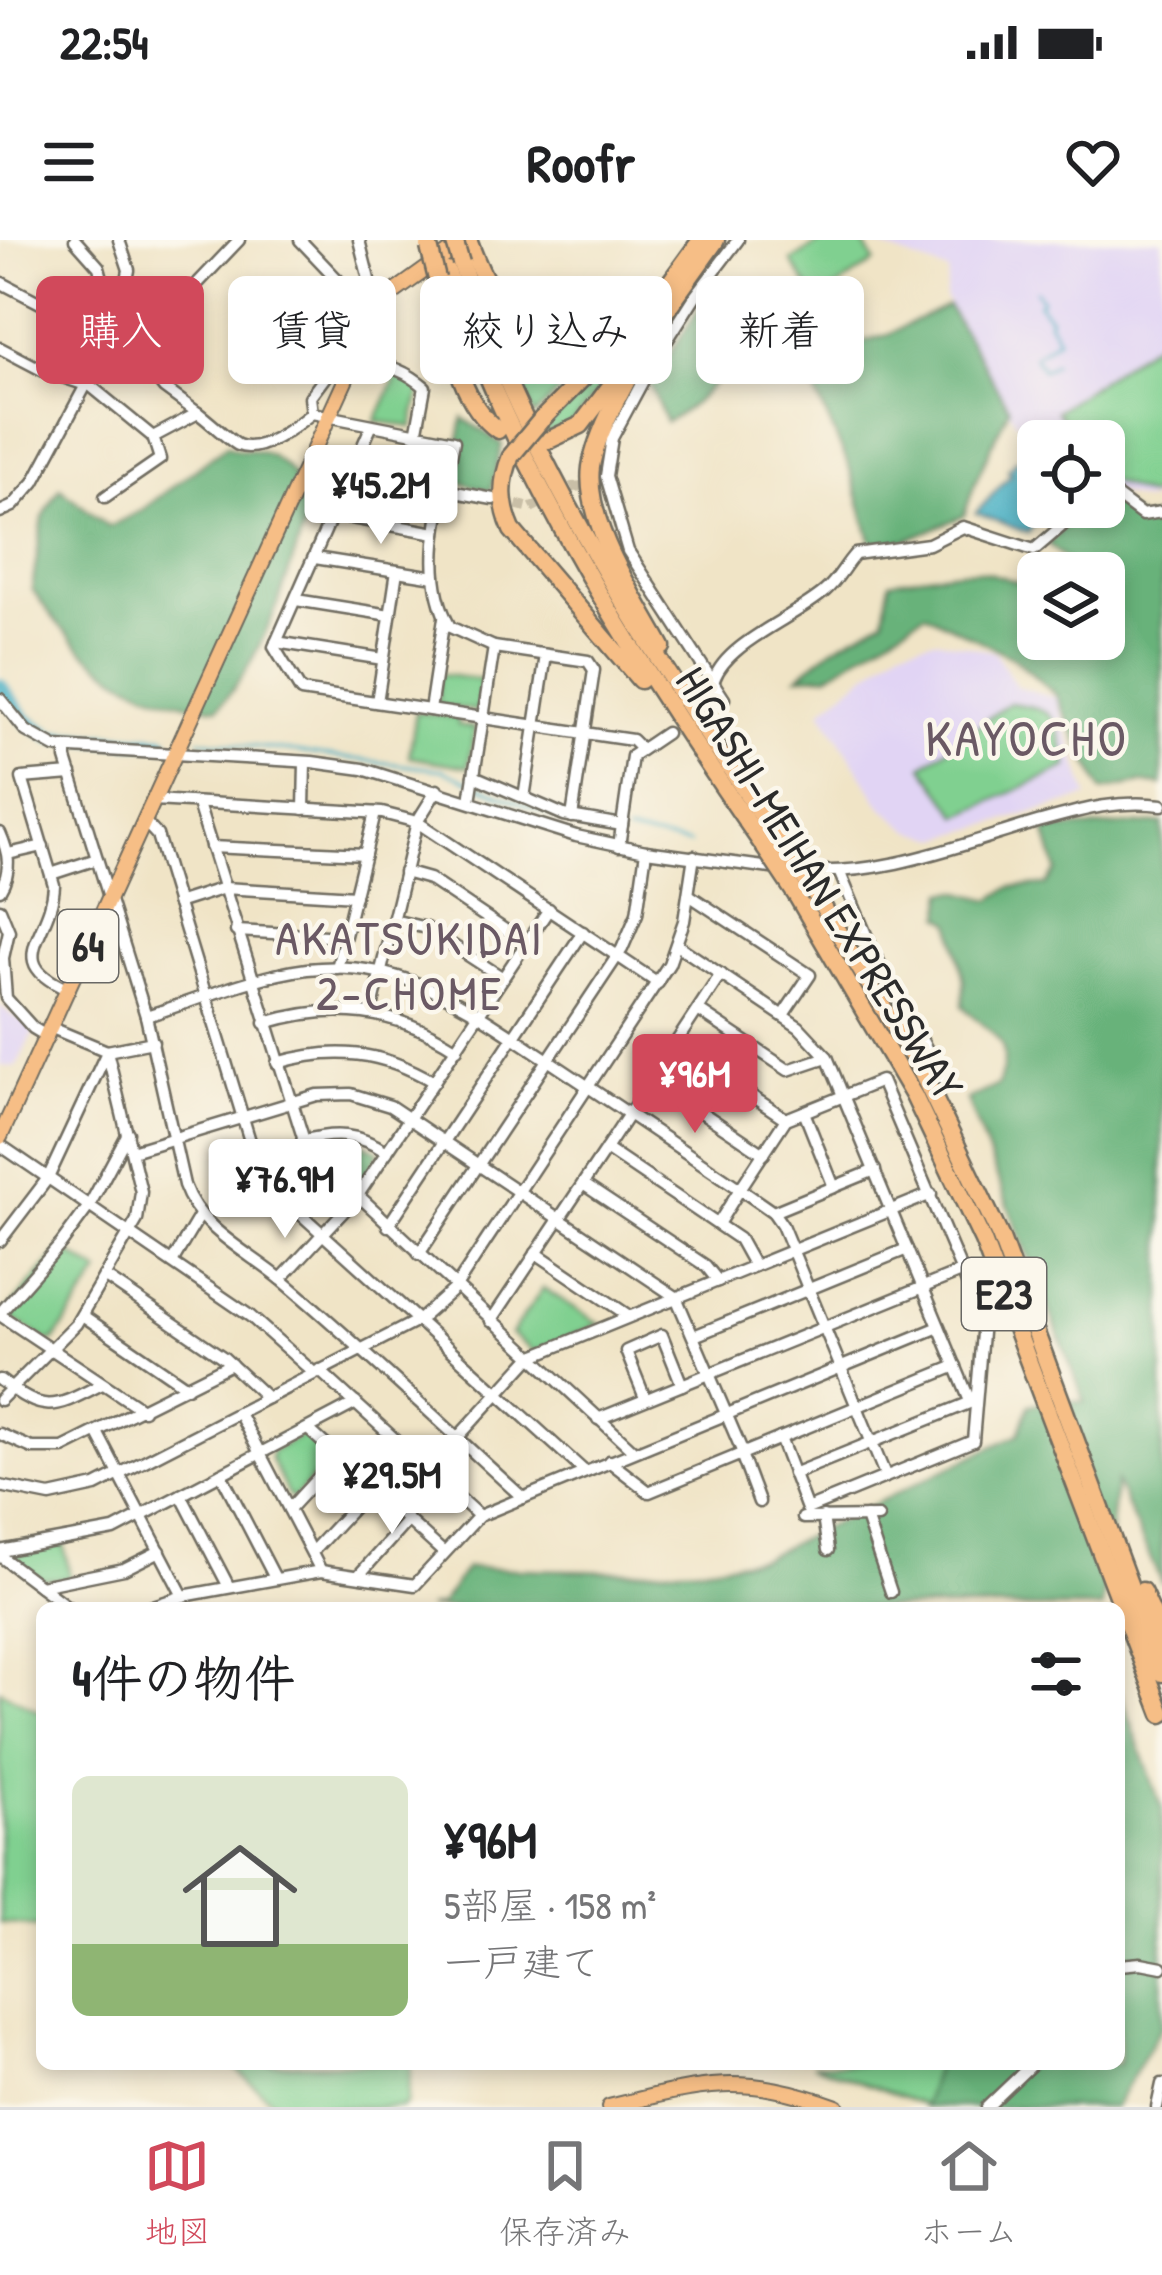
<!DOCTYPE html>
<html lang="ja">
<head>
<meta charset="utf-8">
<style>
  :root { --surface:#fff; --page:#f2f2f2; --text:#202124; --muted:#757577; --line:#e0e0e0; --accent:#d1495b }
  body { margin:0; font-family:"Patrick Hand","Klee One",sans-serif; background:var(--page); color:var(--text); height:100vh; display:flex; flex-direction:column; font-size:45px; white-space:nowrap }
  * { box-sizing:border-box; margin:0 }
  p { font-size:39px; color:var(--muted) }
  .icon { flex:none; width:66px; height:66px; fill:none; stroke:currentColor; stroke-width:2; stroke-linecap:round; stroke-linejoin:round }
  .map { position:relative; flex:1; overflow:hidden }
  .panel { position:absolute; left:36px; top:1362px; width:1089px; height:468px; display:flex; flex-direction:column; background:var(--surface); border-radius:18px; box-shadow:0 6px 18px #0003 }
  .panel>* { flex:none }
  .banner { position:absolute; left:36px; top:36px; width:1092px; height:108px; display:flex; gap:24px }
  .controls { position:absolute; left:1017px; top:180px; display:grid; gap:24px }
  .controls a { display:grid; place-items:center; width:108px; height:108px; border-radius:18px; background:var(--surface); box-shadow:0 6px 18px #0003; font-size:60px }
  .price { position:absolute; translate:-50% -102px; padding:0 27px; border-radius:12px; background:#fff; color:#222; font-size:39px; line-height:78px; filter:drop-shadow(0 3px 6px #0008) }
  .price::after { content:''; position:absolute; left:50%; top:72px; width:36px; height:27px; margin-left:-18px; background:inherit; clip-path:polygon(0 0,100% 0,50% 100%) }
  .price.on { background:var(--accent); color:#fff }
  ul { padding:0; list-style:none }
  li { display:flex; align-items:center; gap:36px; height:300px; padding:0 36px }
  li+li { border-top:3px solid var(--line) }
  li span { display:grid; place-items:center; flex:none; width:336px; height:240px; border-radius:18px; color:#555 }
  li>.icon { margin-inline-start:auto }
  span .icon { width:144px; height:144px; fill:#fffc; stroke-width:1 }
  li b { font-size:51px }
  h2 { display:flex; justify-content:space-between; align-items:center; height:144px; padding:0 36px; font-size:51px }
  .tag { padding:0 42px; border-radius:18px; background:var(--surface); box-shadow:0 6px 18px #0003; font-size:42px; line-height:108px }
  .tag.on { background:var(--accent); color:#fff }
  .status { display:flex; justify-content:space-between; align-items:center; height:84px; padding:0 60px; background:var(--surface); direction:ltr }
  .status svg { height:33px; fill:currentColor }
  header { display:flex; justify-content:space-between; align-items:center; height:156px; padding:0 36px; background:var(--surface); font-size:54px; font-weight:700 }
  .tab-bar { display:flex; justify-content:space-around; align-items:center; height:168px; border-top:3px solid var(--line); background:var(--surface); font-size:33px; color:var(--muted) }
  .tab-bar a { display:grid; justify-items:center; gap:6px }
  .tab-bar .on { color:var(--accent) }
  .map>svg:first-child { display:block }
</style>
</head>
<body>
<div class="status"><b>22:54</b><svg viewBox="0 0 49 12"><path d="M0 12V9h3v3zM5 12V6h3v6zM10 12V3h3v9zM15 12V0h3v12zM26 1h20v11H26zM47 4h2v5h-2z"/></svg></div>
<header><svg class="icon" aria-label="menu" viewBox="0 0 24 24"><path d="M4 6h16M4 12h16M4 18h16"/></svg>Roofr<svg class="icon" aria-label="heart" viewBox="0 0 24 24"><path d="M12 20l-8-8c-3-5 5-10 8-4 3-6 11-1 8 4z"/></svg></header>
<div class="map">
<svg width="1162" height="1867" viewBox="0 0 1162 1867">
  <rect width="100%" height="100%" fill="#fbf7ec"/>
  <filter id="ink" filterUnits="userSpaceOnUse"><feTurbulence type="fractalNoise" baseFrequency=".00833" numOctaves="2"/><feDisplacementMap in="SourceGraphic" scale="24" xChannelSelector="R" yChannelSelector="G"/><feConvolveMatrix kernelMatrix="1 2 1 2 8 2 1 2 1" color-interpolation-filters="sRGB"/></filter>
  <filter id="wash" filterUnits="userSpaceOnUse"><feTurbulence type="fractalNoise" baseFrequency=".004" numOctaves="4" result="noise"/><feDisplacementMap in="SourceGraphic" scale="48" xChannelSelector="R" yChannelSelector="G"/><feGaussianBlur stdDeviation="2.7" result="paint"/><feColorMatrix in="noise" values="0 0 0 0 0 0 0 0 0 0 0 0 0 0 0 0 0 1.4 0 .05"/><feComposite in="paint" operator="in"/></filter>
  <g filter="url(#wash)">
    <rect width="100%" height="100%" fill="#f0e4c6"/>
    <g fill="#e1d4f4">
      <path d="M 872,0 L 1162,0 L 1162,258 L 1143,261 L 1104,249 L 1104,201 L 1068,201 L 1056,184 L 1016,182 L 945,58 L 949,32 L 875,5 Z"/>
      <path d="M 935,399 L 995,412 L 1016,446 L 1056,458 L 1088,557 L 941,598 L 912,591 L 883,568 L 821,470 L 901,407 Z"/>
      <path d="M 0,765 L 11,775 L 36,787 L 16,827 L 0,826 Z"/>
    </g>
    <g fill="#80d090" stroke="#567e5e" stroke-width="3">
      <path d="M 824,0 L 861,0 L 875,22 L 817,61 L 791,21 Z"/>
      <path d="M 512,95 C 539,114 565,120 597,113 L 534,176 L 505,101 Z"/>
      <path d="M 1162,97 L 1162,249 L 1148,256 L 1108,240 L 1104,235 L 1104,201 L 1078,201 L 1056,171 Z"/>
      <path d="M 612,121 L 617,122 L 616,130 L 570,185 L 544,194 L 541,191 Z"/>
      <path d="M 397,135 L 421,148 L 412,187 L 376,181 Z"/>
      <path d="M 439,434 L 482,440 L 477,471 L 438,465 Z"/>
      <path d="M 1009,463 C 1061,469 1056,481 1068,527 L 959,576 L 923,526 Z"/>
      <path d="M 416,472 L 458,478 L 458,485 L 475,488 L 468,527 L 409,517 Z"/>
      <path d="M 344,897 L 379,911 L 358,949 L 310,906 L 311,902 Z"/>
      <path d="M 62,1008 L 100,1033 L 54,1101 L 47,1101 L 9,1076 L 8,1070 Z"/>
      <path d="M 543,1048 L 600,1084 L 534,1112 L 511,1094 Z"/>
      <path d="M 303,1195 L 313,1197 L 331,1213 L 330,1219 L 294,1258 L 289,1257 L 270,1218 L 271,1212 Z"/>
      <path d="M 64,1304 L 70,1338 L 41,1339 L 15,1320 L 17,1313 Z"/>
      <path d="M 0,1450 L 42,1473 L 42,1687 L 0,1683 Z"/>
      <path d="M 230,1824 L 411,1824 L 407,1863 L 402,1867 L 279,1867 Z"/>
      <path d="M 813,1824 L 944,1824 L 928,1867 Z"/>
    </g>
    <g fill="#68b27a" stroke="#4a6e52" stroke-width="3">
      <path d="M 713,47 L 731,63 L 732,89 L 741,112 C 723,138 694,167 666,182 L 650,145 Z"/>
      <path d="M 948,66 L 1009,168 L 976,240 L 964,276 L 906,300 L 872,303 L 849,226 L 801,120 L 886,95 Z"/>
      <path d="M 463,178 L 502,204 L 491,251 L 452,240 Z"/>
      <path d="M 227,205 C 239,213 244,208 257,211 C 287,218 299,242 310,268 C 288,335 266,415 218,468 C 130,459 81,421 32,349 L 43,277 L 60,248 L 108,287 L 141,271 Z"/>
      <path d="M 1104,262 L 1117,262 L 1139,279 L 1162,277 L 1162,545 L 1142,543 L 1102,551 L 1056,455 L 1014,418 L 925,373 L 828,435 L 798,436 L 834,407 L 884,379 L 890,342 C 905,338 966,328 980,331 C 999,335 1019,343 1038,349 L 1038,399 L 1104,399 L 1104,333 L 1065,333 L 1071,324 L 1048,304 C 1064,288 1080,267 1104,267 Z"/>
      <path d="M 1162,583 L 1162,1344 L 1116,1242 L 1102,1368 L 428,1368 L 440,1365 L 466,1328 L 626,1331 L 703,1327 L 762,1318 L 1019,1194 L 1029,1165 L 1050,1161 L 1085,1162 L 967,860 L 998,845 C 1017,797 990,796 963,766 L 964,741 L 952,683 L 942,676 L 945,652 L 957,651 L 991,660 L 1011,647 L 1046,645 L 1057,631 L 1045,590 Z"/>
      <path d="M 1119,1449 L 1162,1569 L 1162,1785 L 1115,1867 L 923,1867 L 937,1824 L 1119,1824 Z"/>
    </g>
    <path fill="#44aec3" stroke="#386c77" stroke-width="3" d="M 1017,219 L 1038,220 L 1038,267 L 1047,267 L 1028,293 L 976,273 L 1011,234 L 1008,230 Z"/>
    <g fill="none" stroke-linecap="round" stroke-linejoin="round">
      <g stroke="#44aec3" stroke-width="3">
        <path d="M 1036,51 L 1042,60 L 1038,64 L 1050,78 L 1048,81 L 1058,98 L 1034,116 L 1043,130 L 1054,123"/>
        <path d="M 200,500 L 443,530 L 470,542"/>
        <path d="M 479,546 L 563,581 L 617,591"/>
        <path d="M 627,593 L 690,604"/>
      </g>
      <path stroke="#44aec3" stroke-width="14" d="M 0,445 L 27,481 L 53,497 L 163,502"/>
    </g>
  </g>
  <g filter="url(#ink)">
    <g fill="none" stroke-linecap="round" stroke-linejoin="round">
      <path stroke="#c9bfa7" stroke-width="10" stroke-dasharray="10 5" stroke-linecap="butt" d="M 502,261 L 531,268 L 572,247 L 600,245"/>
      <g stroke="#706c61" stroke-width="15">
        <g id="minor">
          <path d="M 75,0 L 99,27 L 103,42 L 115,61 L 119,91"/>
          <path d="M 119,0 L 129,30 L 120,76"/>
          <path d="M 300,0 L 356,59"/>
          <path d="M 359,0 L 377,71"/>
          <path d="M 0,42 L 50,68 L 56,67 L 119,91 L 164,148 L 198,173"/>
          <path d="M 379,88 C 390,146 388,115 425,147 L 416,195"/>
          <path d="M 0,108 L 44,131 L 86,145"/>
          <path d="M 87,143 L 153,197 L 198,173 C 208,180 231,202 238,205 C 260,215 297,185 312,173 L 454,201 C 443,260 418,330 450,387 L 494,407 L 588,421 L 594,430 L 572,577"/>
          <path d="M 312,173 L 310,157 L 340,117 L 354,57"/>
          <path d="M 371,187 L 274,407 L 301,451 L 632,500 L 641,509"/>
          <path d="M 352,233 L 493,259"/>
          <path d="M 1104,256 L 1118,257 L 1142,275 L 1162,272"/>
          <path d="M 105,257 L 160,219 L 153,197"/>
          <path d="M 0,272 L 13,266 L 34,242 L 87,143 L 123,97 L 179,63 L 239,0"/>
          <path d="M 334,275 L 436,293"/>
          <path d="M 315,318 L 435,337"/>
          <path d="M 296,360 L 390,375"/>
          <path d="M 276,402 L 383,419"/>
          <path d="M 714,440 C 726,403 794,378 825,351 C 838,340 844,326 855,314 L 929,304 L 963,287 L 1034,310 L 1084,267"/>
          <path d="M 0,459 L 26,491 L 55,507 L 312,522 L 363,529 L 576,596 L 646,611 L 778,629"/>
          <path d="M 377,462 L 397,331"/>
          <path d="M 711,465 L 724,459 L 628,311 L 606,236 L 612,198 L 652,124 L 696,55 L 738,0"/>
          <path d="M 430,470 L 444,378"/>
          <path d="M 66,508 L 66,519 L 146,776 L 184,945 C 200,990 247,1011 282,1040 C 365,1110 443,1185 523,1258"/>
          <path d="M 474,536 L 564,575 L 622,585"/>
          <path d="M 524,558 L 546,415"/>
          <path d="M 153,560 L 382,573 L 417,582 L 658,743"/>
          <path d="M 470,561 L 494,407"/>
          <path d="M 198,564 L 306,907 L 634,1211"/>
          <path d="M 304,569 L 305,522"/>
          <path d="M 144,581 L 157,595 L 253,911 L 266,937 L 283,958 L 585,1232"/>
          <path d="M 0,593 C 9,613 12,630 0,650"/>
          <path d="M 619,606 L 632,516 L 666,493"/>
          <path d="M 211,607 L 365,614"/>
          <path d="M 8,614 L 43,606"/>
          <path d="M 797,630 C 878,638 957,606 1034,583 C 1078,571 1116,559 1162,565"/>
          <path d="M 839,631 L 873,711 L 943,839"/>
          <path d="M 404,632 L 429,639 L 526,704"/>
          <path d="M 51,634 L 97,619"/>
          <path d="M 689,655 L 810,735 L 783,775"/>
          <path d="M 177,663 L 224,648 L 355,656"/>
          <path d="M 0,669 L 9,691 L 3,718 L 6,758 L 33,788 L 48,797"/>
          <path d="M 393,680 L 426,688 L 503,738"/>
          <path d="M 236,691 L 344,697"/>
          <path d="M 677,705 L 799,787 L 827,817 L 970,1161"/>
          <path d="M 337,728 L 375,573"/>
          <path d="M 69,750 C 0,721 52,696 54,645 L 22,538 L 71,534"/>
          <path d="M 698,770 L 788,830 L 827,817"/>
          <path d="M 371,772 L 417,582 L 437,550"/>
          <path d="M 146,776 C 198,760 253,736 307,729 C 391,719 453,756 521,802 C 557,826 593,850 629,874 L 721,734"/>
          <path d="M 265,783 C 334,762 395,769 457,809"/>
          <path d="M 52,788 L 107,811 L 153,802"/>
          <path d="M 675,805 L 786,879"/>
          <path d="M 277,823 C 335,806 382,811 434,842"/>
          <path d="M 652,839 L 764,914"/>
          <path d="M 804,872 L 834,947"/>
          <path d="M 302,901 C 335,892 358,893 387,912"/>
          <path d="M 0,905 L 250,1076 L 314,1133"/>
          <path d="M 132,911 L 317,855 L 351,854 L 390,866 L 676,1057 L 743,1213"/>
          <path d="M 583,944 L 706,1026 L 718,1041"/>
          <path d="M 773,972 L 875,930"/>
          <path d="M 718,984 L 740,949 L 629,874 L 606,909 L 739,999 L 754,1026"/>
          <path d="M 388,986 L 583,692"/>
          <path d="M 0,1001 L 48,938 L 106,814"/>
          <path d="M 536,1013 L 629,1076"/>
          <path d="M 419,1014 L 622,709 L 637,674 L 646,611"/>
          <path d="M 172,1022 L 200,975"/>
          <path d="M 104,1036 L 224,1118 L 267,1158"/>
          <path d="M 281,1039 L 356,958 L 549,669"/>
          <path d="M 0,1073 L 61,1004 L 89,966 L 128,893"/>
          <path d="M 0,1075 L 143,1170"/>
          <path d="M 82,1075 L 187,1147"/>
          <path d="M 491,1081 L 606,909"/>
          <path d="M 694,1096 L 907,1009"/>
          <path d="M 319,1130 L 479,1276"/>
          <path d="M 0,1140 C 46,1175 53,1169 102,1144"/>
          <path d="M 645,1158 L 626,1111 L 662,1095 L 682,1145"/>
          <path d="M 0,1160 L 76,1084 L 137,980 L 141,952 L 107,811"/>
          <path d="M 239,1173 L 321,1331"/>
          <path d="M 598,1179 L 963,1031"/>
          <path d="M 308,1189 L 444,1313"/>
          <path d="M 0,1194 L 32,1208 L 63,1208 L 231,1124"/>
          <path d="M 98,1194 L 183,1356"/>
          <path d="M 780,1198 L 807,1269 L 973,1201 L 983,1081 L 881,841 L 786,879 L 740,949 L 773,972 L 782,985 L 886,1237"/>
          <path d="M 741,1214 L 759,1262"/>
          <path d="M 609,1221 L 649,1252 L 956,1126"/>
          <path d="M 428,1230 L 531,1117 L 931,954"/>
          <path d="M 221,1234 L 275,1338"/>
          <path d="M 793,1234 L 974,1161"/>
          <path d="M 0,1246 L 50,1256 L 96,1246 L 419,1080 L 455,1048 L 669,724 L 684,681 L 694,616"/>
          <path d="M 181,1255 L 229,1347"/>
          <path d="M 289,1269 L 338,1216"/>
          <path d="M 823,1277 L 828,1310"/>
          <path d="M 866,1277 L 891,1352"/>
          <path d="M 803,1278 L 878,1277"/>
          <path d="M 0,1311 L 114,1290 L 356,1163"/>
          <path d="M 312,1312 L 372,1247"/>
          <path d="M 0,1316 L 69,1368"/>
          <path d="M 358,1336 L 408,1280"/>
          <path d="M 40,1346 L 124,1329 L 160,1311"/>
          <path d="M 147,1368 L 183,1356 L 321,1331 L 415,1345 L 479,1276 L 939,1087"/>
          <path d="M 1119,1725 L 1141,1723 L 1162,1727"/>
          <path d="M 987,1867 L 1032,1824"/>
          <path d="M 1157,1867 L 1162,1844"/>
        </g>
      </g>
      <g stroke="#706c61" stroke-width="18">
        <g id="major">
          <path d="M 0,897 L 377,71 L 386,58 L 464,2"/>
          <path d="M 609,1867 C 704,1843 743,1833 837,1867"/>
        </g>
      </g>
      <g stroke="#706c61" stroke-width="21">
        <g id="highway">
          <path d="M 468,0 C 492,64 532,139 613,92 C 632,81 648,65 664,52"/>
          <path d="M 461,23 C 533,236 656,419 781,604"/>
          <path d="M 447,31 C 519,242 639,426 765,608"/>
          <path d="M 437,39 C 450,88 454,159 498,190"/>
          <path d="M 658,59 L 701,0"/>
          <path d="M 664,73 L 716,0"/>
          <path d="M 541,180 L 633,87"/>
          <path d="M 549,200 L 581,185 L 628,123"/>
          <path d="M 511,216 C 500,242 501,265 512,290 L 640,440"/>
          <path d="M 662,407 C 636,359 584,283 591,227 C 598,181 645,110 668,67"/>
          <path d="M 816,655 L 920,829 L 1000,996 L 1162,1433"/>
          <path d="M 797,656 L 914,856 L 983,1001 L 1162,1474"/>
          <path d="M 1142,1351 L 1162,1395"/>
        </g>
      </g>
      <use href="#minor" stroke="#fff" stroke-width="10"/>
      <use href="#major" stroke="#f6be86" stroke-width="14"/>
      <use href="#highway" stroke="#f6be86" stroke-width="16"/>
      <g stroke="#706c61" stroke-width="15" stroke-linecap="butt">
        <path id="minor-bridge" d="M 356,59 L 379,88"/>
      </g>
      <g stroke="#706c61" stroke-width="21" stroke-linecap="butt">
        <g id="highway-bridge">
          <path d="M 454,0 L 461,23"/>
          <path d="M 429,7 L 437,39"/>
          <path d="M 511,216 L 541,180"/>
          <path d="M 781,604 L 816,655"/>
          <path d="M 765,608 L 797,656"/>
        </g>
      </g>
      <use href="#minor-bridge" stroke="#fff" stroke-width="10"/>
      <use href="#highway-bridge" stroke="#f6be86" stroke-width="16"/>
    </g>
  </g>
  <g text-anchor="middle" stroke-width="9" stroke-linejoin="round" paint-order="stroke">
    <g fill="#fbf7ec" stroke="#696865" stroke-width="3">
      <rect x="58" y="670" width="60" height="72" rx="9"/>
      <rect x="962" y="1018" width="84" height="72" rx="9"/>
    </g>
    <g font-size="42" font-weight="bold" fill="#2b2b2b">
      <text x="88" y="721">64</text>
      <text x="1004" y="1069">E23</text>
    </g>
    <g font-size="45" fill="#2b2b2b" stroke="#fbf7ec">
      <text transform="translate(820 643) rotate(58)" y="16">HIGASHI-MEIHAN EXPRESSWAY</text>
    </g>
    <g font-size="48" letter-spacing="3" fill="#6a5964" stroke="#fbf7ec">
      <text x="410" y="715">AKATSUKIDAI<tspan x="410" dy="55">2-CHOME</tspan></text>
    </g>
    <g font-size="51" letter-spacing="3" fill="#6a5964" stroke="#fbf7ec">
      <text x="1027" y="516">KAYOCHO</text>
    </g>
  </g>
</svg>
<div class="controls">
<a><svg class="icon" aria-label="locate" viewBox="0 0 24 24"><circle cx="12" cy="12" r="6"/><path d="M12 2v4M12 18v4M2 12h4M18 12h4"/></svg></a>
<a><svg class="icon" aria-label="layers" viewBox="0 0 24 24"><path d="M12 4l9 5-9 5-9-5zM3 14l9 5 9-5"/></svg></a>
</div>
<b class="price" style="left:381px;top:307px">¥45.2M</b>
<b class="price on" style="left:695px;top:896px">¥96M</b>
<b class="price" style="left:285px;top:1001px">¥76.9M</b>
<b class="price" style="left:392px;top:1297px">¥29.5M</b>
<div class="banner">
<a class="tag on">購入</a>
<a class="tag">賃貸</a>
<a class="tag">絞り込み</a>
<a class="tag">新着</a>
</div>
<section class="panel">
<h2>4件の物件<svg class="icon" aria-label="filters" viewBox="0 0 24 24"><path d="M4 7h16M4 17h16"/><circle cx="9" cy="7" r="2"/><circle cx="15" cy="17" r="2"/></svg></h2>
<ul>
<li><span style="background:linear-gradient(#dfe7d0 70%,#8fb573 0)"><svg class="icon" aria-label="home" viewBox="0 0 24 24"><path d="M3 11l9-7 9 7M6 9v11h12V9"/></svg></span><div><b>¥96M</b><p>5部屋 · 158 m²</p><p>一戸建て</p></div></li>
</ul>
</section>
</div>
<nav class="tab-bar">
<a class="on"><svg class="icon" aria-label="map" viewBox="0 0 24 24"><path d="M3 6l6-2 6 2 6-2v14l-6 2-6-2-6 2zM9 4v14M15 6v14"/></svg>地図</a>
<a><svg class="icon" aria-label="saved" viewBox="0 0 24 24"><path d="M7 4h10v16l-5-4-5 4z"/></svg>保存済み</a>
<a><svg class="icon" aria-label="home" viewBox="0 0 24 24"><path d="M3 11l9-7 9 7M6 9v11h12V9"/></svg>ホーム</a>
</nav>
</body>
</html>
